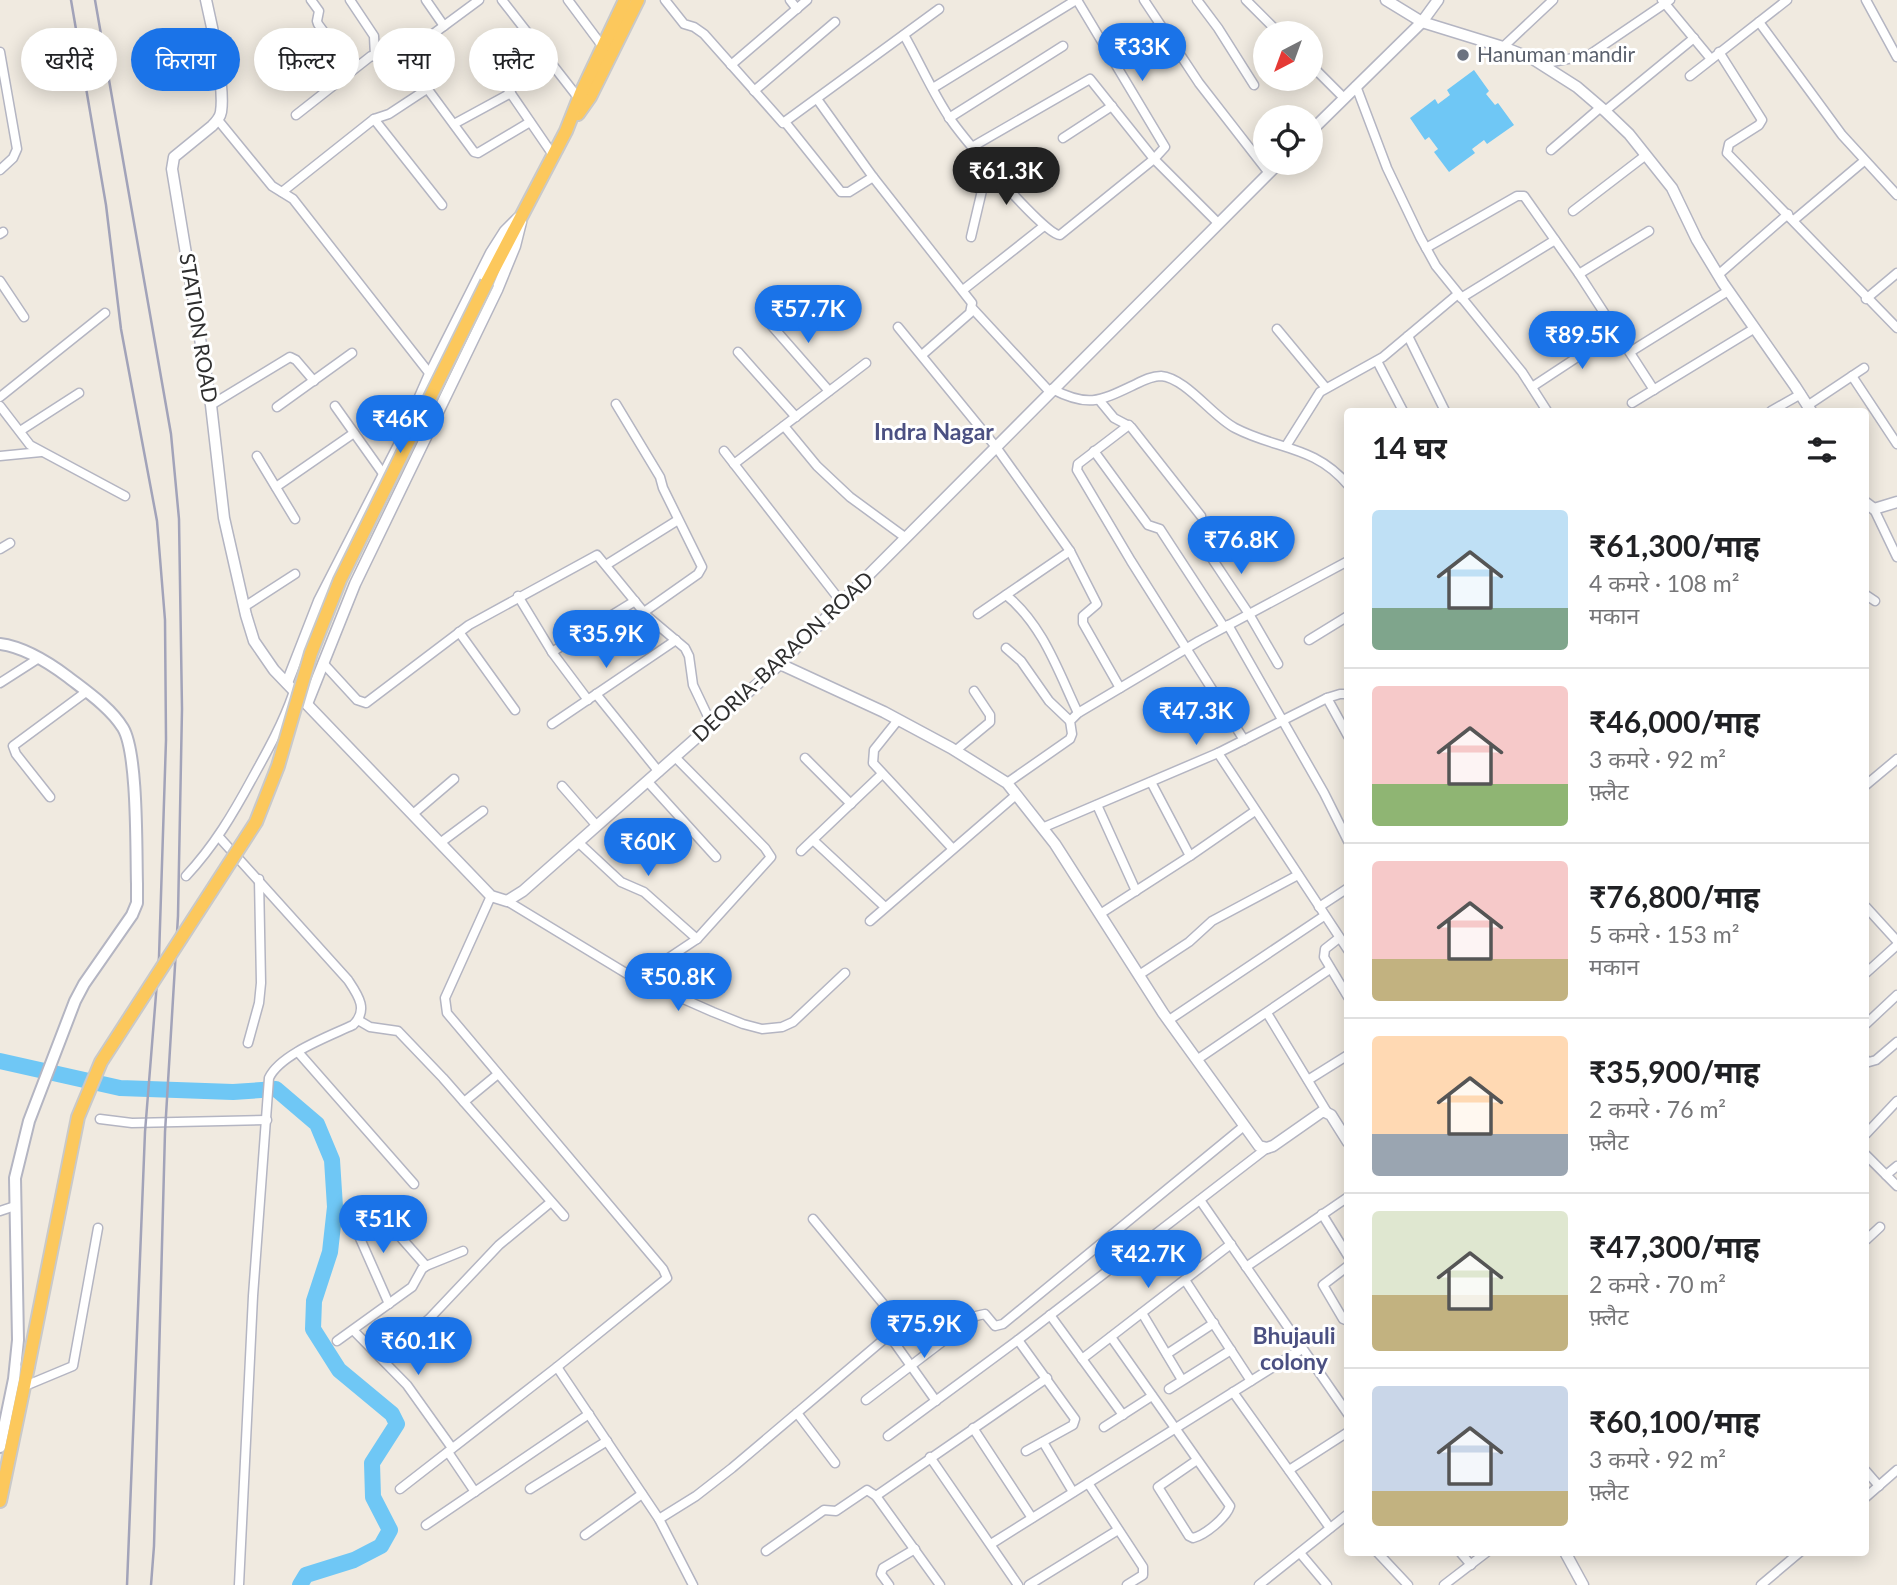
<!DOCTYPE html>
<html lang="hi">
<head>
<meta charset="utf-8">
<style>
  :root { --surface:#fff; --page:#f6f6f6; --text:#202124; --muted:#757577; --line:#e0e0e0; --accent:#1a73e8 }
  body { margin:0; font-family:Lato,"Noto Sans Devanagari",sans-serif; background:var(--page); color:var(--text); height:100vh; display:flex; flex-direction:column; font-size:26px; white-space:nowrap }
  * { box-sizing:border-box; margin:0 }
  p { font-size:23px; color:var(--muted) }
  .icon { flex:none; width:38px; height:38px; fill:none; stroke:currentColor; stroke-width:2; stroke-linecap:round; stroke-linejoin:round }
  .map { position:relative; flex:1; overflow:hidden }
  .sheet { position:absolute; left:1344px; top:408px; width:525px; height:1148px; display:flex; flex-direction:column; background:var(--surface); border-radius:7px; box-shadow:0 4px 18px #0003 }
  .sheet>* { flex:none }
  .top-card { position:absolute; left:21px; top:28px; width:665px; height:63px; display:flex; gap:14px }
  .needle { width:46px; rotate:221deg }
  .controls { position:absolute; left:1253px; top:21px; display:grid; gap:14px }
  .controls a { display:grid; place-items:center; width:70px; height:70px; border-radius:50%; background:var(--surface); box-shadow:0 4px 18px #0003; font-size:35px }
  .price { position:absolute; translate:-50% -60px; padding:0 16px; border-radius:24px; background:var(--accent); color:#fff; font-size:23px; line-height:46px; filter:drop-shadow(0 2px 4px #0008) }
  .price::after { content:''; position:absolute; left:50%; top:42px; width:21px; height:16px; margin-left:-10px; background:inherit; clip-path:polygon(0 0,100% 0,50% 100%) }
  .price.selected { background:#222; color:#fff }
  ul { padding:0; list-style:none }
  li { display:flex; align-items:center; gap:21px; height:175px; padding:0 28px }
  li+li { border-top:2px solid var(--line) }
  li span { display:grid; place-items:center; flex:none; width:196px; height:140px; border-radius:7px; color:#555 }
  li>.icon { margin-inline-start:auto }
  span .icon { width:84px; height:84px; fill:#fffc; stroke-width:1 }
  li b { font-size:30px }
  h2 { display:flex; justify-content:space-between; align-items:center; height:84px; padding:0 28px; font-size:30px }
  .chip { padding:0 24px; border-radius:32px; background:var(--surface); box-shadow:0 4px 18px #0003; font-size:24px; line-height:63px }
  .chip.selected { background:var(--accent); color:#fff }
  .map>svg:first-child { display:block }
</style>
</head>
<body>
<div class="map">
<svg width="1897" height="1585" viewBox="0 0 1897 1585">
  <rect width="100%" height="100%" fill="#f0eae0"/>
  <path fill="#6fc7f5" d="M 1474,70 L 1489,91 L 1486,94 L 1495,105 L 1498,103 L 1514,125 L 1487,144 L 1484,140 L 1472,149 L 1475,153 L 1449,172 L 1434,152 L 1438,149 L 1429,137 L 1425,140 L 1410,118 L 1435,99 L 1438,104 L 1450,95 L 1447,90 Z"/>
  <g fill="none" stroke-linecap="round" stroke-linejoin="round">
    <path stroke="#6fc7f5" stroke-width="16" d="M 0,1061 L 120,1088 L 233,1092 L 276,1089 L 317,1124 L 332,1160 L 335,1207 L 330,1252 L 314,1301 L 313,1329 L 339,1370 L 392,1414 L 397,1424 L 372,1463 L 373,1497 L 390,1530 L 381,1546 L 354,1560 L 306,1575 L 300,1585"/>
    <g stroke="#b4b5c2" stroke-width="11">
      <g id="minor">
        <path d="M 311,0 L 319,11 L 317,21 L 318,24 L 352,70"/>
        <path d="M 350,0 L 374,36 L 375,56"/>
        <path d="M 426,0 L 444,26"/>
        <path d="M 502,0 L 580,100"/>
        <path d="M 568,0 L 603,47"/>
        <path d="M 665,0 L 684,24 L 694,27 L 704,34 L 783,123 L 939,9"/>
        <path d="M 790,0 L 797,9"/>
        <path d="M 1144,0 L 1199,83 L 1269,173"/>
        <path d="M 1197,0 L 1218,28 L 1254,85"/>
        <path d="M 1246,0 L 1279,33"/>
        <path d="M 1662,0 L 1711,59"/>
        <path d="M 1866,0 L 1897,57"/>
        <path d="M 1759,22 L 1842,135 L 1897,195"/>
        <path d="M 904,35 C 920,63 933,94 951,120 C 963,138 1044,235 1060,235 L 1154,159 L 1165,147 L 1077,0"/>
        <path d="M 1503,47 L 1553,0"/>
        <path d="M 0,52 L 17,149 L 13,158 L 0,170"/>
        <path d="M 1719,52 L 1762,120 L 1759,125 L 1729,144 L 1727,153 L 1897,328"/>
        <path d="M 1541,64 L 1589,55 L 1670,0"/>
        <path d="M 731,65 L 807,0"/>
        <path d="M 1311,65 L 1344,98"/>
        <path d="M 492,66 L 553,155"/>
        <path d="M 387,68 L 479,0"/>
        <path d="M 418,76 L 474,152 L 478,153 L 530,122"/>
        <path d="M 1690,76 L 1787,0"/>
        <path d="M 1356,86 L 1387,168 L 1420,237 L 1436,266 L 1522,372 L 1547,411"/>
        <path d="M 933,88 L 1076,0"/>
        <path d="M 754,91 L 835,22"/>
        <path d="M 817,99 L 873,177 L 972,303 L 970,313 L 922,355"/>
        <path d="M 1605,111 L 1694,38"/>
        <path d="M 296,115 L 371,56 L 378,57 L 399,84"/>
        <path d="M 949,118 L 1063,46"/>
        <path d="M 374,119 L 442,205"/>
        <path d="M 218,120 L 272,186 L 293,199 L 430,374"/>
        <path d="M 785,122 L 841,192 L 849,192 L 873,177"/>
        <path d="M 454,124 L 511,93"/>
        <path d="M 1063,138 L 1112,106"/>
        <path d="M 972,147 L 1090,79 L 1154,159 L 1218,223"/>
        <path d="M 1551,150 L 1601,107"/>
        <path d="M 282,192 L 374,119 L 389,114 L 427,89"/>
        <path d="M 1573,211 L 1646,155"/>
        <path d="M 1794,220 L 1864,161"/>
        <path d="M 0,234 L 3,232"/>
        <path d="M 971,237 L 988,165"/>
        <path d="M 1426,248 L 1517,196 L 1524,196 L 1579,274 L 1654,390"/>
        <path d="M 1579,274 L 1649,231"/>
        <path d="M 1718,275 L 1788,214"/>
        <path d="M 0,281 L 24,317"/>
        <path d="M 963,290 L 1044,226"/>
        <path d="M 1461,298 L 1555,240"/>
        <path d="M 1866,299 L 1897,273"/>
        <path d="M 973,309 L 1049,391"/>
        <path d="M 765,318 L 829,391"/>
        <path d="M 898,327 L 996,447 L 1031,496 L 1070,551 L 1097,604 L 1083,616 L 1083,623 L 1120,688"/>
        <path d="M 1277,329 L 1326,388"/>
        <path d="M 1408,336 L 1445,411"/>
        <path d="M 738,352 L 796,417"/>
        <path d="M 1630,352 L 1728,291"/>
        <path d="M 1377,361 L 1403,411"/>
        <path d="M 1852,376 L 1897,444"/>
        <path d="M 1532,387 L 1617,331"/>
        <path d="M 1052,389 C 1089,408 1100,401 1136,384 C 1144,380 1152,376 1161,376 C 1186,378 1213,417 1235,428 C 1277,450 1314,445 1348,485"/>
        <path d="M 0,397 L 105,313"/>
        <path d="M 1100,401 L 1114,418 L 1131,427 L 1201,516"/>
        <path d="M 1632,403 L 1755,328"/>
        <path d="M 616,404 L 660,477 L 663,488 L 702,567 L 698,574 L 644,612"/>
        <path d="M 211,405 L 290,357 L 296,360 L 314,381"/>
        <path d="M 0,406 L 30,445 L 125,496"/>
        <path d="M 335,406 L 384,475"/>
        <path d="M 1807,406 L 1864,368"/>
        <path d="M 277,407 L 352,353"/>
        <path d="M 1771,411 L 1801,394"/>
        <path d="M 1129,425 L 1078,464 L 1077,470 L 1131,561 L 1244,740"/>
        <path d="M 784,426 L 817,466 L 850,497 L 906,538"/>
        <path d="M 20,431 L 79,393"/>
        <path d="M 1286,446 L 1320,392 L 1383,357 L 1458,294"/>
        <path d="M 724,451 L 842,603"/>
        <path d="M 1094,451 L 1148,525 L 1160,529 L 1224,627"/>
        <path d="M 0,456 L 41,452"/>
        <path d="M 257,456 L 295,519"/>
        <path d="M 734,464 L 866,363"/>
        <path d="M 276,487 L 354,433"/>
        <path d="M 1874,509 L 1897,557"/>
        <path d="M 0,549 L 10,543"/>
        <path d="M 1209,554 L 1249,614 L 1278,664"/>
        <path d="M 606,565 L 678,520"/>
        <path d="M 1006,595 C 1043,625 1058,671 1078,713"/>
        <path d="M 1866,595 L 1875,601"/>
        <path d="M 518,596 L 552,652 L 588,700"/>
        <path d="M 244,607 L 295,574"/>
        <path d="M 978,614 L 1070,551"/>
        <path d="M 1228,625 L 1324,793 L 1348,841"/>
        <path d="M 459,632 L 515,710"/>
        <path d="M 1309,640 L 1348,616"/>
        <path d="M 1006,648 L 1021,661 L 1049,701 L 1070,721"/>
        <path d="M 552,652 L 635,601"/>
        <path d="M 323,663 L 357,700 L 366,703 L 469,625 L 597,555 L 647,616 L 685,648 L 689,656 L 693,685 L 712,725"/>
        <path d="M 0,683 L 39,658"/>
        <path d="M 596,694 L 659,772"/>
        <path d="M 1327,698 L 1348,736"/>
        <path d="M 898,720 L 874,750 L 873,763 L 952,848"/>
        <path d="M 552,724 L 676,640"/>
        <path d="M 955,751 L 990,722 L 990,715 L 974,691"/>
        <path d="M 1218,753 L 1348,950"/>
        <path d="M 805,758 L 851,804"/>
        <path d="M 648,782 L 716,857"/>
        <path d="M 1151,782 L 1190,856"/>
        <path d="M 1007,783 L 1070,739 L 1072,734 L 1070,721 L 1078,713 L 1199,641 L 1348,561"/>
        <path d="M 1866,785 L 1897,759"/>
        <path d="M 562,786 L 597,826"/>
        <path d="M 50,797 L 16,754 L 13,746 L 86,692"/>
        <path d="M 1097,805 L 1136,891"/>
        <path d="M 413,814 L 454,779"/>
        <path d="M 1042,828 L 1218,753 L 1327,698 L 1340,694 L 1348,694"/>
        <path d="M 219,837 L 348,980 C 358,995 369,1010 353,1025 C 330,1036 280,1054 269,1078 L 253,1296 L 239,1585"/>
        <path d="M 813,840 L 885,907"/>
        <path d="M 440,843 L 483,811"/>
        <path d="M 579,843 L 621,882 L 644,892 L 697,939"/>
        <path d="M 801,851 L 882,774"/>
        <path d="M 186,876 C 214,846 233,814 253,777 C 268,750 283,723 293,694"/>
        <path d="M 507,901 L 629,975 L 713,1012 L 743,1024 L 762,1029 L 782,1027 L 793,1022 L 845,973"/>
        <path d="M 1319,907 L 1348,888"/>
        <path d="M 1866,907 L 1897,941"/>
        <path d="M 1100,914 L 1190,856 L 1255,811"/>
        <path d="M 870,921 L 1016,795"/>
        <path d="M 1339,938 L 1325,949 L 1324,957 L 1348,997"/>
        <path d="M 1866,973 L 1897,945"/>
        <path d="M 1139,975 L 1189,942 L 1212,921 L 1298,875"/>
        <path d="M 637,979 L 697,939 L 771,857 L 765,848 L 676,758"/>
        <path d="M 1267,1013 L 1327,1112"/>
        <path d="M 358,1020 L 370,1027 L 398,1031 L 443,1078 L 564,1216"/>
        <path d="M 1169,1020 L 1324,916"/>
        <path d="M 1866,1024 L 1897,995"/>
        <path d="M 248,1043 L 259,1003 L 261,983 L 259,879"/>
        <path d="M 298,1052 L 414,1184"/>
        <path d="M 1198,1059 L 1330,969"/>
        <path d="M 1866,1060 L 1869,1062 L 1876,1060 L 1897,1042"/>
        <path d="M 1308,1080 L 1348,1055"/>
        <path d="M 464,1102 L 498,1074"/>
        <path d="M 100,1119 L 132,1123 L 267,1120"/>
        <path d="M 1866,1134 L 1897,1101"/>
        <path d="M 1866,1155 L 1897,1186"/>
        <path d="M 1886,1175 L 1897,1166"/>
        <path d="M 1200,1200 L 1348,1414"/>
        <path d="M 0,1211 L 15,1206"/>
        <path d="M 1322,1214 L 1348,1256"/>
        <path d="M 351,1218 L 389,1304"/>
        <path d="M 389,1224 L 426,1266"/>
        <path d="M 1866,1240 L 1880,1227"/>
        <path d="M 1348,1266 L 1323,1285 L 1343,1319 L 1348,1321"/>
        <path d="M 1246,1267 L 1348,1197"/>
        <path d="M 1185,1280 L 1251,1381"/>
        <path d="M 1142,1313 L 1182,1380"/>
        <path d="M 1050,1315 L 1123,1415"/>
        <path d="M 354,1331 L 407,1385 L 452,1448"/>
        <path d="M 889,1335 L 936,1401"/>
        <path d="M 1111,1337 L 1230,1506 C 1226,1518 1205,1535 1193,1538 L 1189,1536 L 1158,1487 L 1197,1460"/>
        <path d="M 1018,1340 L 1075,1419 L 1073,1425 L 1026,1451"/>
        <path d="M 337,1341 L 412,1287 L 422,1269 L 426,1266 L 463,1251"/>
        <path d="M 1167,1354 L 1214,1323"/>
        <path d="M 380,1357 L 429,1319 L 499,1245 L 551,1202"/>
        <path d="M 1082,1359 L 1231,1244"/>
        <path d="M 557,1367 L 659,1519 L 696,1496 L 732,1468 L 889,1335 L 894,1328 L 890,1312 L 813,1219"/>
        <path d="M 25,1386 L 73,1366 L 98,1228"/>
        <path d="M 1169,1389 L 1231,1350"/>
        <path d="M 1233,1392 L 1330,1528"/>
        <path d="M 866,1400 L 976,1316 L 985,1314 L 995,1326 L 1003,1324 L 1244,1126"/>
        <path d="M 797,1413 L 835,1463"/>
        <path d="M 1104,1427 L 1152,1396"/>
        <path d="M 973,1428 L 1032,1518"/>
        <path d="M 888,1436 L 1018,1340 L 1267,1148"/>
        <path d="M 1043,1442 L 1073,1492"/>
        <path d="M 448,1452 L 475,1492"/>
        <path d="M 930,1457 L 1018,1585"/>
        <path d="M 1289,1470 L 1348,1432"/>
        <path d="M 1866,1471 L 1879,1486"/>
        <path d="M 1088,1483 L 1143,1567 L 1143,1575 L 1127,1585"/>
        <path d="M 400,1489 L 557,1367 L 667,1278 L 663,1269 L 447,1013 L 445,998 L 491,896"/>
        <path d="M 530,1489 L 607,1441"/>
        <path d="M 876,1496 L 1047,1378"/>
        <path d="M 1866,1497 L 1897,1470"/>
        <path d="M 659,1519 L 693,1585"/>
        <path d="M 426,1525 L 589,1414"/>
        <path d="M 585,1535 L 642,1494"/>
        <path d="M 991,1544 L 1302,1349"/>
        <path d="M 766,1551 L 824,1510 L 836,1511 L 867,1490 L 876,1496 L 940,1585"/>
        <path d="M 1377,1552 L 1408,1585"/>
        <path d="M 1460,1552 L 1471,1565"/>
        <path d="M 1300,1553 L 1327,1585"/>
        <path d="M 889,1585 L 881,1574 L 883,1568 L 915,1549"/>
        <path d="M 1029,1585 L 1118,1530"/>
        <path d="M 1259,1585 L 1348,1514"/>
        <path d="M 1444,1585 L 1487,1552"/>
        <path d="M 1761,1585 L 1800,1552"/>
      </g>
    </g>
    <g stroke="#b4b5c2" stroke-width="13">
      <g id="tertiary">
        <path d="M 206,0 C 212,25 225,88 221,112 C 220,118 216,122 212,126 L 174,157 L 172,169 L 211,405 L 224,518 L 246,615 L 254,641 L 274,670 L 491,896 L 507,901 L 523,891 L 780,664 L 1279,163"/>
        <path d="M 1386,0 L 1422,22 L 1503,47 L 1533,59 L 1577,87 L 1605,111 L 1629,134 L 1672,188 L 1697,240 L 1723,283 L 1795,386 L 1811,411"/>
        <path d="M 1311,131 L 1422,22 L 1438,0"/>
        <path d="M 1866,503 L 1874,509 L 1897,502"/>
        <path d="M 780,664 L 884,712 L 951,748 L 1007,783 L 1055,844 L 1163,1013 L 1259,1146 L 1267,1148 L 1273,1146 L 1323,1111 L 1331,1115 L 1348,1142"/>
        <path d="M 287,683 L 319,601 L 398,447 L 430,374 L 491,253 L 505,231 L 518,218"/>
        <path d="M 307,704 L 355,584 L 497,290 L 515,246 L 521,222"/>
        <path d="M 1565,1552 L 1583,1585"/>
      </g>
    </g>
    <g stroke="#b4b5c2" stroke-width="14">
      <path id="secondary" d="M 0,644 C 24,647 48,662 68,677 C 86,691 111,708 123,728 C 138,753 136,851 137,884 L 137,903 L 132,915 L 84,984 L 75,1001 L 29,1121 L 15,1178 L 18,1340 L 14,1379 L 0,1447"/>
    </g>
    <g stroke="#c9c9c9" stroke-width="16">
      <g id="trunk">
        <path d="M 578,114 L 590,97 L 638,0"/>
        <path d="M 487,282 L 566,131 L 581,93 L 625,0"/>
        <path d="M 0,1501 L 28,1367"/>
      </g>
    </g>
    <use href="#minor" stroke="#fff" stroke-width="8"/>
    <use href="#tertiary" stroke="#fff" stroke-width="10"/>
    <use href="#secondary" stroke="#fff" stroke-width="10"/>
    <use href="#trunk" stroke="#fcc85c" stroke-width="12"/>
    <g stroke="#a2a3b9" stroke-width="2.5">
      <path d="M 71,0 L 106,205 L 121,329 L 157,521 L 165,620 L 166,740 L 159,957 L 145,1132 L 127,1585"/>
      <path d="M 95,0 L 171,434 L 179,519 L 182,709 L 178,916 L 165,1132 L 154,1546 L 151,1585"/>
    </g>
    <g stroke="#c9c9c9" stroke-width="16" stroke-linecap="butt">
      <path id="trunk-bridge" d="M 28,1367 L 78,1117 L 101,1062 L 256,822 L 278,766 L 311,653 L 340,580 L 487,282"/>
    </g>
    <use href="#trunk-bridge" stroke="#fcc85c" stroke-width="12"/>
  </g>
  <circle fill="#6b7280" stroke="#fff" stroke-width="2.5" cx="1463" cy="55" r="7"/>
  <g text-anchor="middle" stroke-width="6" stroke-linejoin="round" paint-order="stroke">
    <g font-size="21" fill="#5b616d" stroke="#fff" text-anchor="start">
      <text x="1477" y="62">Hanuman mandir</text>
    </g>
    <g font-size="21" fill="#2e2e2e" stroke="#fff">
      <text transform="translate(198 328) rotate(81)" y="7">STATION ROAD</text>
      <text transform="translate(783 657) rotate(-43)" y="7">DEORIA-BARAON ROAD</text>
    </g>
    <g font-size="23" font-weight="bold" fill="#4b5082" stroke="#fff">
      <text x="934" y="440">Indra Nagar</text>
      <text x="1294" y="1344">Bhujauli<tspan x="1294" dy="26">colony</tspan></text>
    </g>
  </g>
</svg>
<div class="controls">
<a><svg class="needle" viewBox="-14 -14 28 28"><path d="M0-13l5 13h-10z" fill="#e53935"/><path d="M0 13l5-13h-10z" fill="#757577"/></svg></a>
<a><svg class="icon" aria-label="locate" viewBox="0 0 24 24"><circle cx="12" cy="12" r="6"/><path d="M12 2v4M12 18v4M2 12h4M18 12h4"/></svg></a>
</div>
<b class="price" style="left:1142px;top:83px">₹33K</b>
<b class="price selected" style="left:1006px;top:207px">₹61.3K</b>
<b class="price" style="left:808px;top:345px">₹57.7K</b>
<b class="price" style="left:1582px;top:371px">₹89.5K</b>
<b class="price" style="left:400px;top:455px">₹46K</b>
<b class="price" style="left:1241px;top:576px">₹76.8K</b>
<b class="price" style="left:606px;top:670px">₹35.9K</b>
<b class="price" style="left:1196px;top:747px">₹47.3K</b>
<b class="price" style="left:648px;top:878px">₹60K</b>
<b class="price" style="left:678px;top:1013px">₹50.8K</b>
<b class="price" style="left:383px;top:1255px">₹51K</b>
<b class="price" style="left:1148px;top:1290px">₹42.7K</b>
<b class="price" style="left:924px;top:1360px">₹75.9K</b>
<b class="price" style="left:418px;top:1377px">₹60.1K</b>
<div class="top-card">
<a class="chip">खरीदें</a>
<a class="chip selected">किराया</a>
<a class="chip">फ़िल्टर</a>
<a class="chip">नया</a>
<a class="chip">फ़्लैट</a>
</div>
<section class="sheet">
<h2>14 घर<svg class="icon" aria-label="filters" viewBox="0 0 24 24"><path d="M4 7h16M4 17h16"/><circle cx="9" cy="7" r="2"/><circle cx="15" cy="17" r="2"/></svg></h2>
<ul>
<li><span style="background:linear-gradient(#bfe0f5 70%,#7fa58c 0)"><svg class="icon" aria-label="home" viewBox="0 0 24 24"><path d="M3 11l9-7 9 7M6 9v11h12V9"/></svg></span><div><b>₹61,300/माह</b><p>4 कमरे · 108 m²</p><p>मकान</p></div></li>
<li><span style="background:linear-gradient(#f6c9c9 70%,#8fb573 0)"><svg class="icon" aria-label="home" viewBox="0 0 24 24"><path d="M3 11l9-7 9 7M6 9v11h12V9"/></svg></span><div><b>₹46,000/माह</b><p>3 कमरे · 92 m²</p><p>फ़्लैट</p></div></li>
<li><span style="background:linear-gradient(#f6c9c9 70%,#c2b280 0)"><svg class="icon" aria-label="home" viewBox="0 0 24 24"><path d="M3 11l9-7 9 7M6 9v11h12V9"/></svg></span><div><b>₹76,800/माह</b><p>5 कमरे · 153 m²</p><p>मकान</p></div></li>
<li><span style="background:linear-gradient(#ffd9b3 70%,#9aa5b1 0)"><svg class="icon" aria-label="home" viewBox="0 0 24 24"><path d="M3 11l9-7 9 7M6 9v11h12V9"/></svg></span><div><b>₹35,900/माह</b><p>2 कमरे · 76 m²</p><p>फ़्लैट</p></div></li>
<li><span style="background:linear-gradient(#dfe7d0 60%,#c2b280 0)"><svg class="icon" aria-label="home" viewBox="0 0 24 24"><path d="M3 11l9-7 9 7M6 9v11h12V9"/></svg></span><div><b>₹47,300/माह</b><p>2 कमरे · 70 m²</p><p>फ़्लैट</p></div></li>
<li><span style="background:linear-gradient(#c9d6e8 75%,#c2b280 0)"><svg class="icon" aria-label="home" viewBox="0 0 24 24"><path d="M3 11l9-7 9 7M6 9v11h12V9"/></svg></span><div><b>₹60,100/माह</b><p>3 कमरे · 92 m²</p><p>फ़्लैट</p></div></li>
</ul>
</section>
</div>
</body>
</html>
